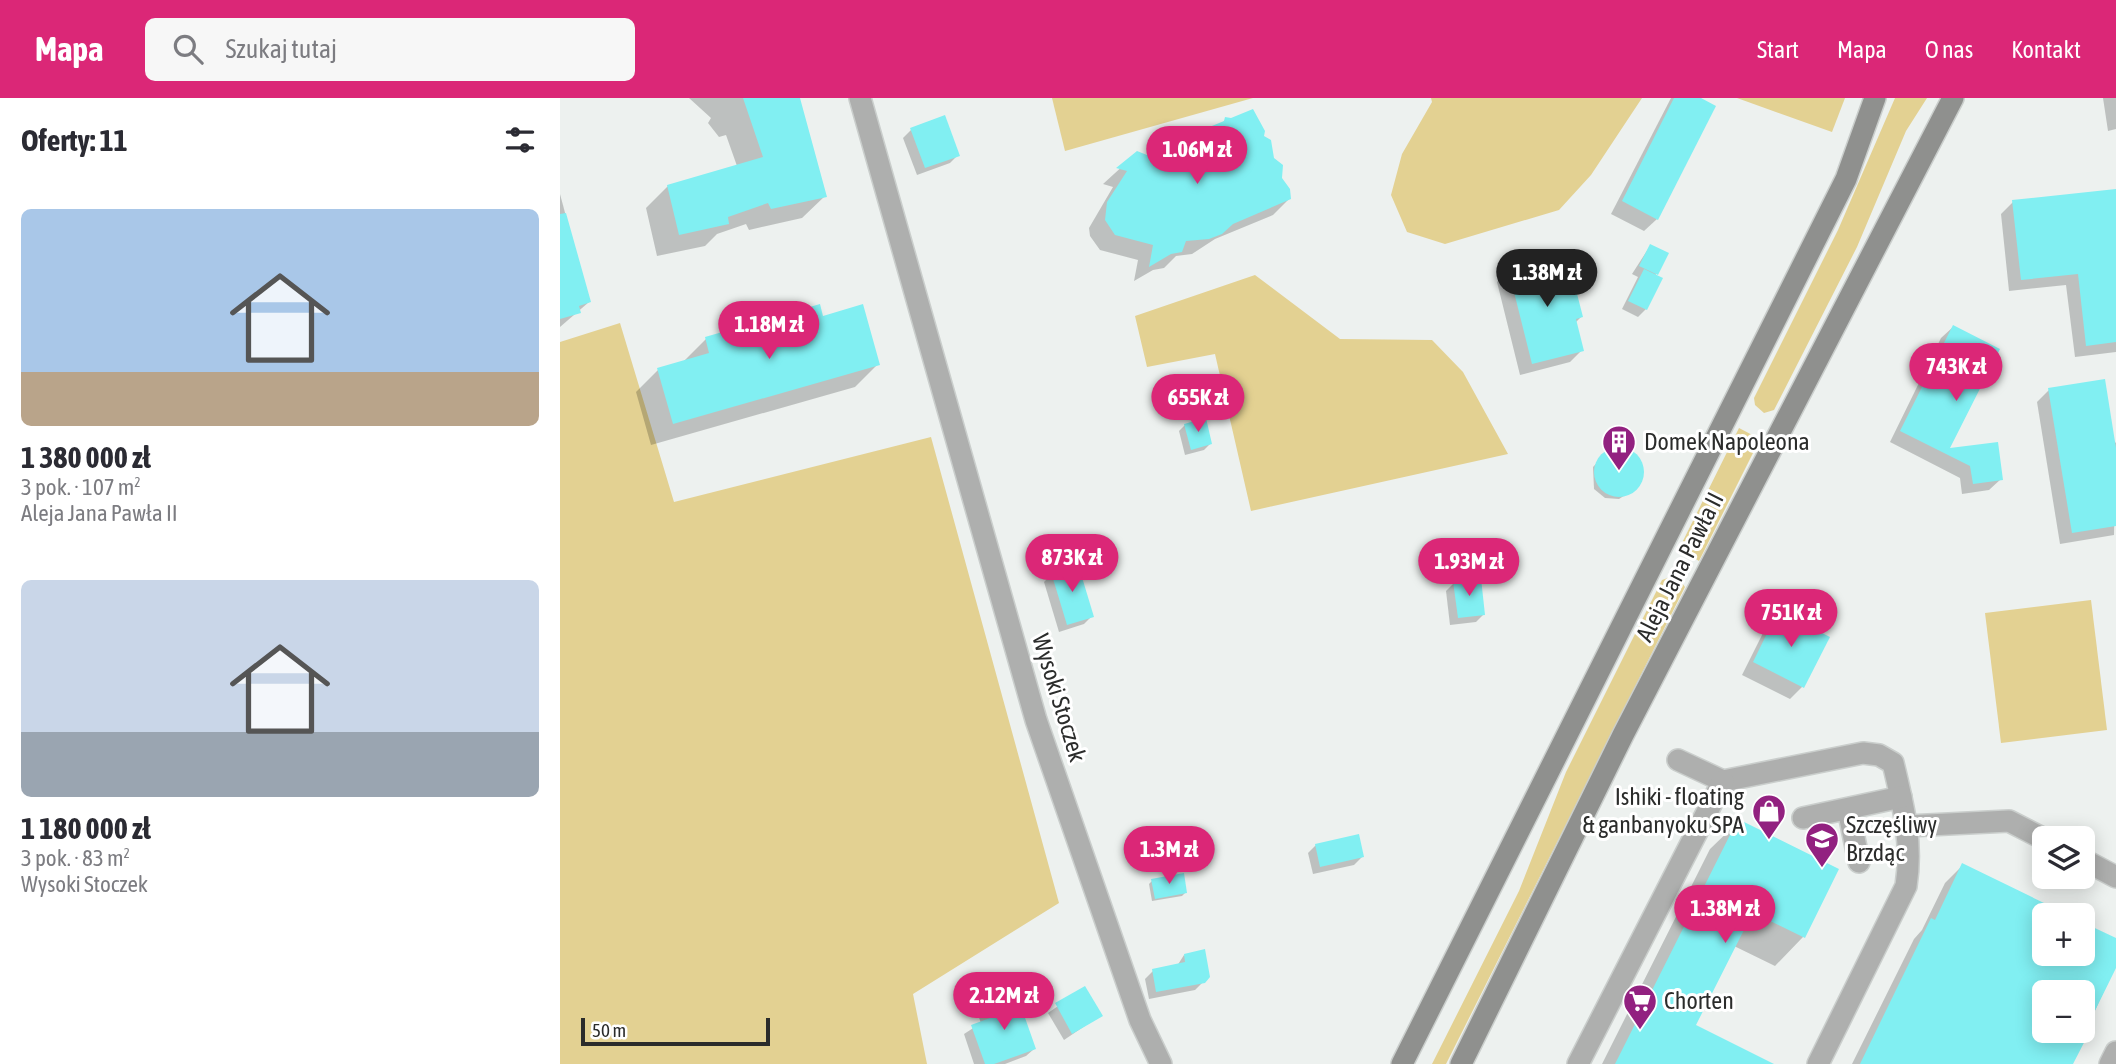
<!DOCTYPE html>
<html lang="pl">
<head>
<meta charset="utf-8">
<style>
  :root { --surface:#fff; --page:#f7f7f7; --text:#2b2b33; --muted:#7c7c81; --accent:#db2777 }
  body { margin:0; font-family:"Asap Condensed",sans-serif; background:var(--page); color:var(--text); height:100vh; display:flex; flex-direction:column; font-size:26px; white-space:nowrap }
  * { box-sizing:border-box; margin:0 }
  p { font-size:23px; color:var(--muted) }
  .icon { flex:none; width:38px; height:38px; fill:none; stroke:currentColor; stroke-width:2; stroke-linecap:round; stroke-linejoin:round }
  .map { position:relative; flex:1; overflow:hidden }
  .details { display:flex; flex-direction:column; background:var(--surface); width:560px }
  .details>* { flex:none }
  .fabs { position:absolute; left:1472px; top:728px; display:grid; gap:14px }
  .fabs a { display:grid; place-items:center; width:63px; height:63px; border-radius:10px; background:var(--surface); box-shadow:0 4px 18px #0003; font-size:35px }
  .scale { position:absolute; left:21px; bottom:18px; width:189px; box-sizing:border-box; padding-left:7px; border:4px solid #2b2c2b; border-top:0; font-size:19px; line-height:24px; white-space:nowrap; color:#2b2c2b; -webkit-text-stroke:5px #fff; paint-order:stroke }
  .price { position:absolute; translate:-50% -60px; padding:0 16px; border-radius:24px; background:var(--accent); color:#fff; font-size:23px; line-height:46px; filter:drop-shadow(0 2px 4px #0008) }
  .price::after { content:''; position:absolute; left:50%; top:42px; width:21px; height:16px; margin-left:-10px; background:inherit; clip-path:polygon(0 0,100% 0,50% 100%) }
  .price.current { background:#222; color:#fff }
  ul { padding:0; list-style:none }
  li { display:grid; align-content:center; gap:14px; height:371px; padding:0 21px }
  li span { display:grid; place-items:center; height:217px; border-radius:10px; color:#555 }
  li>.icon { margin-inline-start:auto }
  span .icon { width:126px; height:126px; fill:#fffc; stroke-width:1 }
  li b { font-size:30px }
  h2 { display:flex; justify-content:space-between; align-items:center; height:84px; padding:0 21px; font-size:30px }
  header { display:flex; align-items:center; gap:42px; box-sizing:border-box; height:98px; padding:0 35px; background:var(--accent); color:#fff }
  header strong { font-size:33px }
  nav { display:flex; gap:38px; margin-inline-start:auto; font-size:24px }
  .search { width:490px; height:63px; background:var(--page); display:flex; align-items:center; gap:18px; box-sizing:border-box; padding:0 24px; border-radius:10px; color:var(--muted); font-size:26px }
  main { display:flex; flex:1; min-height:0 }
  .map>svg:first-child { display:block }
</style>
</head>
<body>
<header>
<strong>Mapa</strong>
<div class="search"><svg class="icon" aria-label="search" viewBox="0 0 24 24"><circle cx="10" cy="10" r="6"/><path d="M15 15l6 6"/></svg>Szukaj tutaj</div>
<nav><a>Start</a><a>Mapa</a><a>O nas</a><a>Kontakt</a></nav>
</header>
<main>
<section class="details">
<h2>Oferty: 11<svg class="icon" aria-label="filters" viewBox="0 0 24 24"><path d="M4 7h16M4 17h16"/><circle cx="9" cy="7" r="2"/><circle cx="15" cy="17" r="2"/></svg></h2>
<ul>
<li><span style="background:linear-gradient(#a9c7e8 75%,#b9a48a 0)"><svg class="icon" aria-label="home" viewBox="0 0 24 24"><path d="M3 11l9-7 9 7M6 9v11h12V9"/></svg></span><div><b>1 380 000 zł</b><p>3 pok. · 107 m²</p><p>Aleja Jana Pawła II</p></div></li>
<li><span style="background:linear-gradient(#c9d6e8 70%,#9aa5b1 0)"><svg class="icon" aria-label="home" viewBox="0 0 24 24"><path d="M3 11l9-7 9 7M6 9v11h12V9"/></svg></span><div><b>1 180 000 zł</b><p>3 pok. · 83 m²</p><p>Wysoki Stoczek</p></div></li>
</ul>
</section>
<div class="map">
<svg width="1556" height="966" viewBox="0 0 1556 966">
  <rect width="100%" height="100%" fill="#edf1ef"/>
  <g fill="#e3d192">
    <path d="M 492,0 L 693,0 L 505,53 Z"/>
    <path d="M 871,0 L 1082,0 L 1031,77 L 999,112 L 885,146 L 847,134 L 831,97 L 842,56 L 872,4 Z"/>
    <path d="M 1177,0 L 1285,0 L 1272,34 Z"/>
    <path d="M 1335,0 L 1367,0 L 1346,33 L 1297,149 L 1214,312 L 1204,315 L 1195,307 L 1194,300 L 1278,132 Z"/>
    <path d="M 695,177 L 780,241 L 872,242 L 903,274 L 948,356 L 691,413 L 655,256 L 587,269 L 575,218 Z"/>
    <path d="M 60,225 L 114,404 L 371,339 L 499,805 L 353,896 L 367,966 L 0,966 L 0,244 Z"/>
    <path d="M 1179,330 L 1200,341 L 1139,463 L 1125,454 L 1118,453 Z"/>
    <path d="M 1116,477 L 1125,489 L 886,966 L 872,966 L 959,793 L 1006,674 L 1102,482 Z"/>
    <path d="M 1531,502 L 1547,632 L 1441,645 L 1425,515 Z"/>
  </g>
  <g fill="#0003" fill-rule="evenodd">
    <path d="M 129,0 L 234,0 L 265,98 L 242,120 L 189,132 L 186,126 L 157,136 L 145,148 L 97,158 L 86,110 L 108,88 L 177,68 L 166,37 L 159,39 L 148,25 L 151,20 Z"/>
    <path d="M 1111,0 L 1137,0 L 1097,121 L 1084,133 L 1051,116 Z"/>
    <path d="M 1543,0 L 1556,0 L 1556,31 L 1548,33 Z"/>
    <path d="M 666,21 L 702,39 L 729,101 L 713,117 L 655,141 L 632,156 L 616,158 L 604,170 L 593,172 L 574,183 L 578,162 L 540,152 L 530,138 L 529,130 L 553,89 L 543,86 L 577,55 L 587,59 L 660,27 Z"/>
    <path d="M 351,32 L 398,57 L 390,65 L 357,77 L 343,40 Z"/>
    <path d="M 1556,92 L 1556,254 L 1515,259 L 1506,187 L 1449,193 L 1441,116 L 1453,104 Z"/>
    <path d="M 0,96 L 29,204 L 0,229 Z"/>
    <path d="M 1090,148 L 1096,176 L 1086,211 L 1078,219 L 1062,211 L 1078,179 L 1072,176 Z"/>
    <path d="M 949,172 L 1021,219 L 1015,225 L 1022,252 L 1010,264 L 960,277 L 937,184 Z"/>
    <path d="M 262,220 L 318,266 L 295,289 L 91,347 L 76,294 L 98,272 L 124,263 L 146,241 Z"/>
    <path d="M 1393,229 L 1387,352 L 1441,381 L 1429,392 L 1402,396 L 1400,380 L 1330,344 L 1381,240 Z"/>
    <path d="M 1489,292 L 1556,345 L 1554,437 L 1500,446 L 1477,304 Z"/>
    <path d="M 625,327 L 650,346 L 644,352 L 625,357 L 619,333 Z"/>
    <path d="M 1068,352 L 1082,369 L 1076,390 L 1059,401 L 1045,400 L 1034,391 L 1033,369 L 1047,354 Z"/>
    <path d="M 492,476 L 532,518 L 524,526 L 499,534 L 484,484 Z"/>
    <path d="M 894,485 L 924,516 L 916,524 L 890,527 L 886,493 Z"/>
    <path d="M 1219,515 L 1242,589 L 1230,601 L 1182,577 L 1207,527 Z"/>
    <path d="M 1179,723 L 1277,772 L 1243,839 L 1215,868 L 1174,848 L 1134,928 L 1182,966 L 1042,966 L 1150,751 Z"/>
    <path d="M 756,747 L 802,759 L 794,767 L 753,776 L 748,755 Z"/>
    <path d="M 1403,767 L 1505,817 L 1484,817 L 1484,856 L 1522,856 L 1556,842 L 1556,866 L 1511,966 L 1292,966 L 1354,841 L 1362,832 L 1385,785 ZM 1484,894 L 1522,894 L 1522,933 L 1484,933 Z"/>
    <path d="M 592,783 L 626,794 L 622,798 L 592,803 L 589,786 Z"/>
    <path d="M 624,857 L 649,878 L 635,892 L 589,901 L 585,881 L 593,873 L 617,868 Z"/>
    <path d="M 524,890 L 541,917 L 504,942 L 488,915 Z"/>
    <path d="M 426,909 L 474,951 L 466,958 L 445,966 L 414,966 L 404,936 L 421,925 L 418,917 Z"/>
  </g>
  <g fill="#81eff2" fill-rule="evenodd">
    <path d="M 183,0 L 240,0 L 267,99 L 211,111 L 208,105 L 168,119 L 169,126 L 119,137 L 107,87 L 203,59 Z"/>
    <path d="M 1114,0 L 1141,0 L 1156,8 L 1098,122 L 1062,103 Z"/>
    <path d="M 693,11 L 705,33 L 704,38 L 711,42 L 714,60 L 723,67 L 722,80 L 730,91 L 731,101 L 673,126 L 662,136 L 649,141 L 626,143 L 622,154 L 611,156 L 589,169 L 593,147 L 555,137 L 545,122 L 547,104 L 567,73 L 556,70 L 577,53 L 587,57 L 608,40 L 630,37 L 664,23 L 665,19 L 671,20 Z"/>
    <path d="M 385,17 L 400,58 L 365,70 L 350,30 Z"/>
    <path d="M 1556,91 L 1556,244 L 1526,248 L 1518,176 L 1461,182 L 1452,102 Z"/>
    <path d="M 6,115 L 31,204 L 19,208 L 21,215 L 0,221 L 0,116 Z"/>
    <path d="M 1090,146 L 1109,155 L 1098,177 L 1079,168 Z"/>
    <path d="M 1001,156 L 1010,190 L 1015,188 L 1023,219 L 1016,221 L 1024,253 L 972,266 L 948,170 Z"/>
    <path d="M 1084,171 L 1103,180 L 1087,212 L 1068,203 Z"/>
    <path d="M 260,206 L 263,218 L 303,206 L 320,267 L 113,326 L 97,270 L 149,255 L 145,239 Z"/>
    <path d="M 1393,227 L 1440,251 L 1390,350 L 1438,344 L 1443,382 L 1413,386 L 1410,368 L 1340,333 Z"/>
    <path d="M 1545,281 L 1556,350 L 1556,428 L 1512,435 L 1488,290 Z"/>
    <path d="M 646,320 L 652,346 L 631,352 L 624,326 Z"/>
    <circle cx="1059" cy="374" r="25"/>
    <path d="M 518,466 L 534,519 L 507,527 L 491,474 Z"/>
    <path d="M 921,480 L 925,517 L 898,520 L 893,483 Z"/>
    <path d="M 1218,513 L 1270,539 L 1244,590 L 1193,564 Z"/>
    <path d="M 1178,721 L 1279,771 L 1245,840 L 1204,820 L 1188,824 L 1136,927 L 1214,966 L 1055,966 Z"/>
    <path d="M 799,736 L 804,759 L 760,769 L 755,746 Z"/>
    <path d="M 1402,765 L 1484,805 L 1484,856 L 1522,856 L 1522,824 L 1556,840 L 1556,870 L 1525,933 L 1530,933 L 1513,966 L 1300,966 L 1371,820 L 1375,822 ZM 1484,894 L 1522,894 L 1522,933 L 1484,933 Z"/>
    <path d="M 624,775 L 627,795 L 595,801 L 591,781 Z"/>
    <path d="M 645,851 L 650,879 L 645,885 L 596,894 L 592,871 L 625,864 L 624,856 Z"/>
    <path d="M 525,888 L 543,918 L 512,936 L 495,905 Z"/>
    <path d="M 457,897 L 476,951 L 434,966 L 425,966 L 411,927 L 430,920 L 425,908 Z"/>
  </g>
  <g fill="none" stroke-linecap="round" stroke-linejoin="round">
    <g stroke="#cacecc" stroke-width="24">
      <g id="street">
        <path d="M 300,0 L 476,622 L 580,922 L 601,966"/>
        <path d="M 1118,662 L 1163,683 L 1303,655 L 1319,657 L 1333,665 C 1343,707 1353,744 1346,788 L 1258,966"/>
        <path d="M 1288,711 L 1299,764"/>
        <path d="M 1243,720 L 1341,699"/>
        <path d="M 1348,728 L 1449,723 L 1484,741"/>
        <path d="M 1522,761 L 1556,779"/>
        <path d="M 1018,966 L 1163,683"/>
        <path d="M 1550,966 L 1556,954"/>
      </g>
    </g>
    <g stroke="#cacecc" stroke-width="24">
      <g id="secondary">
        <path d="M 842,966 L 1286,81 L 1315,0"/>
        <path d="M 901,966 L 1063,637 L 1393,0"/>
      </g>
    </g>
    <use href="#street" stroke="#aeafae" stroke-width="21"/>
    <use href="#secondary" stroke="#8f908e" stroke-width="21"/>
  </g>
  <defs>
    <g id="building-pin" transform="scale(1.75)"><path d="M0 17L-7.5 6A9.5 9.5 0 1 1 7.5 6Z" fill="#922180" stroke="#fff"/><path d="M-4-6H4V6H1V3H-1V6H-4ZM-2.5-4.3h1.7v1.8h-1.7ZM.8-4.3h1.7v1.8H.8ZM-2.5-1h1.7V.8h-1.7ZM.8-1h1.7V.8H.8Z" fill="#fff"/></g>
    <g id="shop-pin" transform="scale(1.75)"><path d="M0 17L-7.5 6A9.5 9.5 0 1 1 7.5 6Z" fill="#922180" stroke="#fff"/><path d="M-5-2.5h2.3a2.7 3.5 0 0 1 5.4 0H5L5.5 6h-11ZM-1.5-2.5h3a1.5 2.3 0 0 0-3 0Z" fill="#fff"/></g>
    <g id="school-pin" transform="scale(1.75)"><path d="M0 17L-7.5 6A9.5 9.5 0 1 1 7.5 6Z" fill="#922180" stroke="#fff"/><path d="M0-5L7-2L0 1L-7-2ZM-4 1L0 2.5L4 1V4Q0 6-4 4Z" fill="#fff"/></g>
    <g id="supermarket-pin" transform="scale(1.75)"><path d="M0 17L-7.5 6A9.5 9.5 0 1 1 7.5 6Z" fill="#922180" stroke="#fff"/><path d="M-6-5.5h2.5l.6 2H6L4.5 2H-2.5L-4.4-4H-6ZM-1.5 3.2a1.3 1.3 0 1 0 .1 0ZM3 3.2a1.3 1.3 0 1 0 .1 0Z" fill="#fff"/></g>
  </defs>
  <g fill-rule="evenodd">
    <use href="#building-pin" x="1059" y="344"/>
    <use href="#shop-pin" x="1209" y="713"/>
    <use href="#school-pin" x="1262" y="741"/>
    <use href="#supermarket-pin" x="1080" y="903"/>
  </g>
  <g text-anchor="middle" stroke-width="6" stroke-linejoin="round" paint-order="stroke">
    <g font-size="24" fill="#2b2c2b" stroke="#fff" text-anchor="start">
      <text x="1084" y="352">Domek Napoleona</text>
      <text x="1184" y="707" text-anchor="end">Ishiki - floating<tspan x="1184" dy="28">&amp; ganbanyoku SPA</tspan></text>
      <text x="1286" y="735">Szczęśliwy<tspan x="1286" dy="28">Brzdąc</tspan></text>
      <text x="1104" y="911">Chorten</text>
    </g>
    <g font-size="24" fill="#2b2c2b" stroke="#fff">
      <text transform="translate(1120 469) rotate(-63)" y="8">Aleja Jana Pawła II</text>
      <text transform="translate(499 600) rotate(73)" y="8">Wysoki Stoczek</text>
    </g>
  </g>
</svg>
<div class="fabs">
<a><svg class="icon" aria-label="layers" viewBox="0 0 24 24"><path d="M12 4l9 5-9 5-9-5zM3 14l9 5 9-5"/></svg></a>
<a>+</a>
<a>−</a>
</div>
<div class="scale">50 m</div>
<b class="price" style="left:637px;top:88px">1.06M zł</b>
<b class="price current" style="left:987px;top:211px">1.38M zł</b>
<b class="price" style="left:209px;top:263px">1.18M zł</b>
<b class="price" style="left:1396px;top:305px">743K zł</b>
<b class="price" style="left:638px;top:336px">655K zł</b>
<b class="price" style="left:512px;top:496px">873K zł</b>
<b class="price" style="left:909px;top:500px">1.93M zł</b>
<b class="price" style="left:1231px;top:551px">751K zł</b>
<b class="price" style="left:609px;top:788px">1.3M zł</b>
<b class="price" style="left:1165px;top:847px">1.38M zł</b>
<b class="price" style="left:444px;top:934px">2.12M zł</b>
</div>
</main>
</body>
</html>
